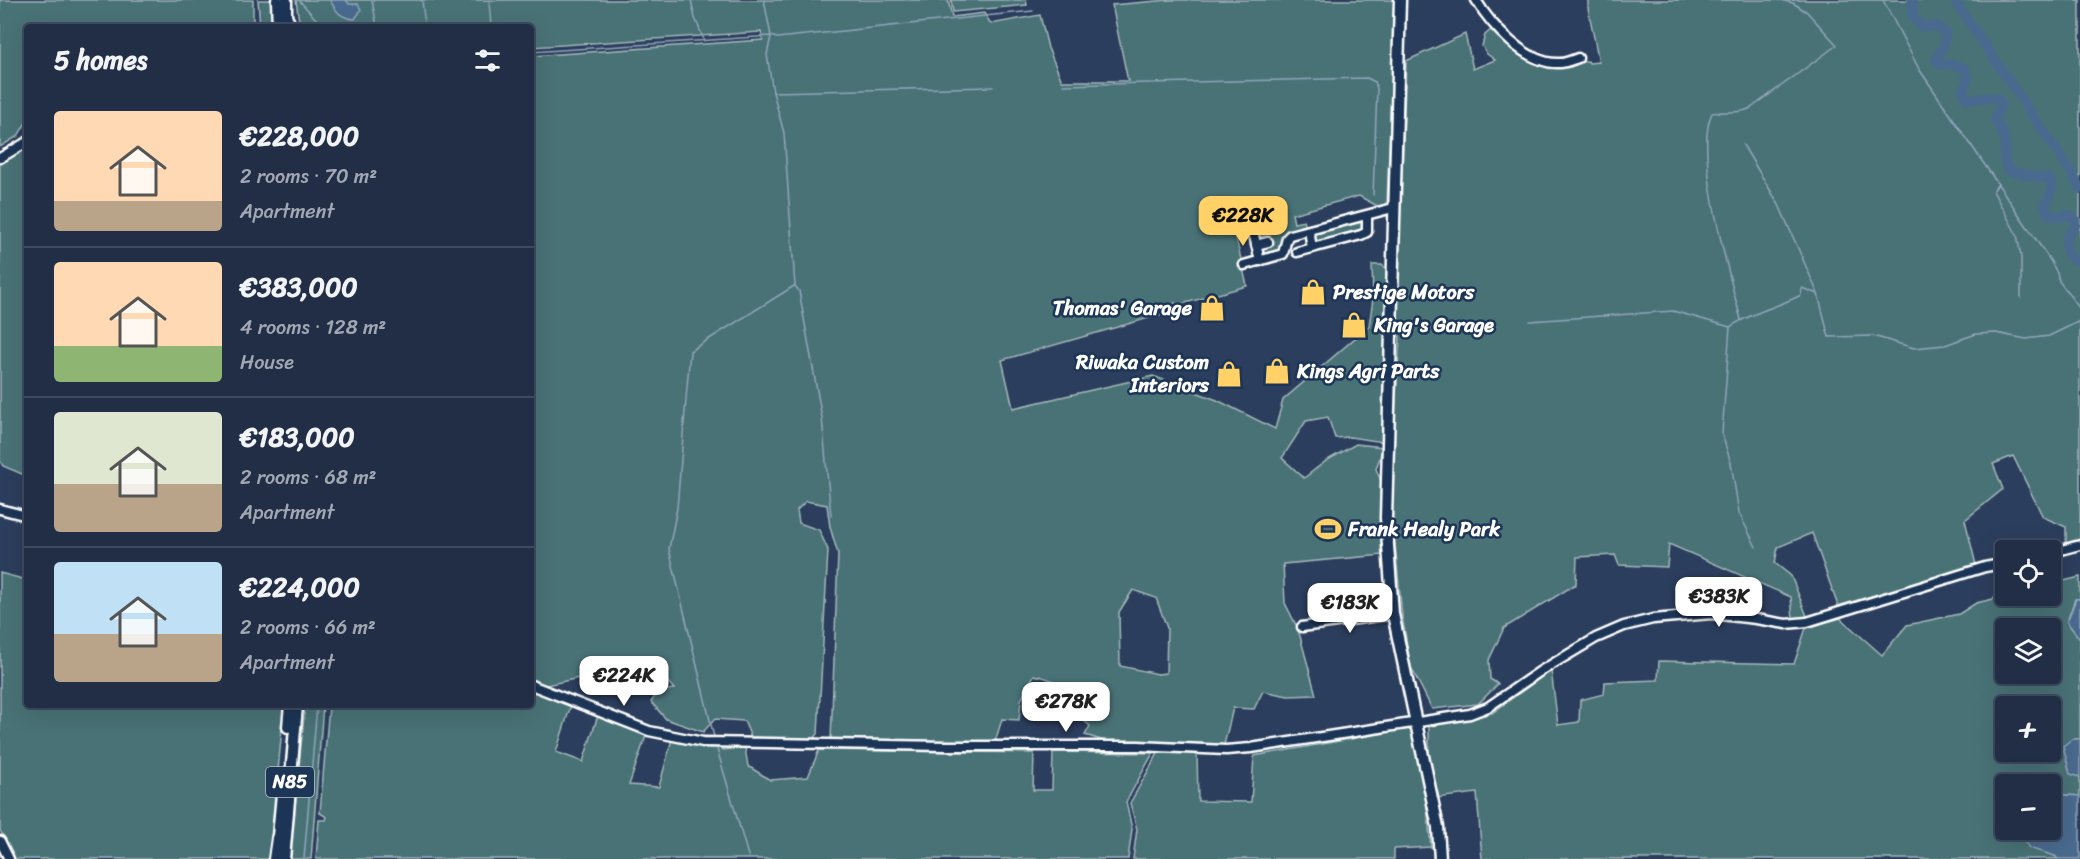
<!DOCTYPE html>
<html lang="en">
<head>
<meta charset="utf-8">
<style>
  :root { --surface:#212e46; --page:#29364d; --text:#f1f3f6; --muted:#a2a8b3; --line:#3e4a5f; --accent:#ffd166 }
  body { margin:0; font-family:Sriracha,sans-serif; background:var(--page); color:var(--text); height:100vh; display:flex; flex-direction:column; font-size:22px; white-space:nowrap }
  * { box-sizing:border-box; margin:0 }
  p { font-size:20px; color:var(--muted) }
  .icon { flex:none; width:33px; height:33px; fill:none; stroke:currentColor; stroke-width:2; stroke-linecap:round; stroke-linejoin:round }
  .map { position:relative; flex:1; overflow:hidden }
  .panel { position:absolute; left:24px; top:24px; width:510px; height:684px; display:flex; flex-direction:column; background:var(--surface); border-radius:6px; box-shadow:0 6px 24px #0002,0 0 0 2px var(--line) }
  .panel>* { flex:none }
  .tools { position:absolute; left:1995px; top:540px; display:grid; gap:12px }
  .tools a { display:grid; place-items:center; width:66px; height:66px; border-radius:6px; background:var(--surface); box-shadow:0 6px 24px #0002,0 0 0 2px var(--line); font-size:30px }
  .price { position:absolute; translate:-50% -51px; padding:0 14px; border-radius:12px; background:#fff; color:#222; font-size:20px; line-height:39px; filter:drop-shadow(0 2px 3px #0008) }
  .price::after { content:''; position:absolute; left:50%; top:36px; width:18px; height:14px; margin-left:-9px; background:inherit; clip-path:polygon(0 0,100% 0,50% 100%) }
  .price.current { background:var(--accent); color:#111 }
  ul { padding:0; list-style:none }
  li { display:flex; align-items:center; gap:18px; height:150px; padding:0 30px }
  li+li { border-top:2px solid var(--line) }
  li span { display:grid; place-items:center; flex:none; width:168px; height:120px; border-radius:6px; color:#555 }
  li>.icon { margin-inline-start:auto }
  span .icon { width:72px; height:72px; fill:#fffc; stroke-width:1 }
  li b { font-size:26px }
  h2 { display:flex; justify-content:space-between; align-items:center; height:72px; padding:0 30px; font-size:26px }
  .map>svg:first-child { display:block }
</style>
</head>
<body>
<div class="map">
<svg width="2080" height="859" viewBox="0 0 2080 859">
  <rect width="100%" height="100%" fill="#2c3e5d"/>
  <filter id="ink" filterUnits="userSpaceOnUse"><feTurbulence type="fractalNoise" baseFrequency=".0167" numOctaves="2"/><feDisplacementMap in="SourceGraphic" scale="12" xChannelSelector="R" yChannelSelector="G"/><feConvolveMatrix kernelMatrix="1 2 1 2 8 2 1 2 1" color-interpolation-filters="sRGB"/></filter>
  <g filter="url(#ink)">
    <g fill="#487276" stroke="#a4b8ba" stroke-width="1.5" fill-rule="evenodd">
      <path d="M 0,0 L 253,0 L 253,27 L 27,27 L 27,121 L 18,136 L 0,147 Z"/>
      <path d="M 258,0 L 272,0 L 273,27 L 260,27 Z"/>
      <path d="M 296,0 L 948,0 L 952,17 L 984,13 L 991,24 L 1040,15 L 1048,48 L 1062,81 L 1128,81 L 1112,5 L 1169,0 L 1395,0 L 1387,202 L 1381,208 L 1359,196 L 1292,214 L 1294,223 L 1304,221 L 1306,226 L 1284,235 L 1282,239 L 1282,253 L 1264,255 L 1263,253 C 1261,241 1269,249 1257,237 L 1273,233 L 1269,220 L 1234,229 L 1247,286 L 1178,305 L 1175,303 L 1177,310 L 1002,360 L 1013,408 L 1153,376 L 1217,400 L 1275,429 L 1283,400 L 1369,326 L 1373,299 L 1372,265 L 1382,265 L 1388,271 L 1383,442 L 1350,437 L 1335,438 L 1328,417 L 1306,421 L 1282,458 L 1304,478 L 1326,461 L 1356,444 L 1383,447 L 1376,469 L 1383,486 L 1383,555 L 1283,564 L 1285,603 L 1298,629 L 1316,695 L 1288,696 L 1263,691 L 1254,709 L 1233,708 L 1224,745 L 1111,743 L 1085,735 L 1090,726 L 1077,715 C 1075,690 1057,679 1034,675 L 1021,700 L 1019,720 L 1002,719 L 995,742 L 831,740 L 838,554 L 830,527 L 827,505 L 806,501 L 797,510 L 799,523 L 819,530 L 828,550 L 818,734 L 812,741 L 751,737 L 744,721 L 715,719 L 703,732 L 666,719 L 651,702 L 659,691 L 674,689 L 667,681 L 641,680 L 603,673 L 546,685 L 531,679 L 531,56 L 763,40 L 761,32 L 531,47 L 531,27 L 307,27 L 299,21 ZM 1133,590 L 1156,598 L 1167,628 L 1166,673 L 1158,674 L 1120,666 L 1119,612 Z"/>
      <path d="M 951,0 L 1026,0 L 1027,5 L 953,12 Z"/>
      <path d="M 1588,0 L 2080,0 L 2080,543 L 2066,546 L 2066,527 L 2043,517 L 2013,456 L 1993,464 L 2003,489 L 1965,520 L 1976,565 L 1838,606 L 1812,533 L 1778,547 L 1775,563 L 1791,576 L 1807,616 L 1793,619 L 1791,597 L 1669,544 L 1667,567 L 1619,565 L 1615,555 L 1577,557 L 1576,584 L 1504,628 L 1489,660 L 1490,679 L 1498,684 L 1478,704 L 1432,709 L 1411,667 L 1402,616 L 1394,533 L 1391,529 L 1392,459 L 1400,337 L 1396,335 L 1406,61 L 1465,34 L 1473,69 L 1495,60 L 1487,54 L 1482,46 L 1485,35 L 1492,29 C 1524,65 1541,71 1588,61 L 1589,63 L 1599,62 L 1588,8 Z"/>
      <path d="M 27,144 L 27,476 L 3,466 L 0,461 L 0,160 Z"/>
      <path d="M 1360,221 L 1365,223 L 1365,231 L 1317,243 L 1313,233 Z"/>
      <path d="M 0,573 L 27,580 L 27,705 L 284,705 L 270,859 L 15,859 L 0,830 Z"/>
      <path d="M 2080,577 L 2080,599 L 2075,599 L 2067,622 L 2080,639 L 2080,739 L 2072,739 L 2068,762 L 2070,773 L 2080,777 L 2080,796 L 2051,794 L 2050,784 L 2006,784 L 2006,830 C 2015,830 2025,839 2029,848 L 2055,856 L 2058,859 L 1482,859 L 1477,793 L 1436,798 L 1429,760 L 1429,720 L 1472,718 L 1492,713 L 1551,670 L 1558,725 L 1579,722 L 1580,700 L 1604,694 L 1605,682 L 1658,680 L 1659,661 L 1794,664 L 1806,628 L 1840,618 L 1882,655 L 1907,625 L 1959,614 L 1976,603 L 1993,599 L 2002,588 L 2005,590 L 2006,596 C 2018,596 2029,600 2042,601 L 2044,596 L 2050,596 L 2051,584 ZM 2006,628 L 2050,628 L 2050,674 L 2006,674 ZM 2006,706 L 2050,706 L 2050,752 L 2006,752 Z"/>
      <path d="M 531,689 L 571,705 L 556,752 L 583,762 L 598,715 L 647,733 L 629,785 L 659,787 L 672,739 L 721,746 L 722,750 L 745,748 L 748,766 L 770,780 L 808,777 L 819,750 L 1034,753 L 1033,790 L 1052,790 L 1053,752 L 1153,753 L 1126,802 L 1132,829 L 1128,859 L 316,859 L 319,820 L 326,820 L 327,817 L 320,813 L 329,705 L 531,705 Z"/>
      <path d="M 305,705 L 323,705 L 311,859 L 290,859 Z"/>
      <path d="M 1413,728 L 1424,778 L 1431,847 L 1394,849 L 1394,859 L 1133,859 L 1137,829 L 1130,803 L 1160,750 L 1197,752 L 1198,801 L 1251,802 L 1254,756 Z"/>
    </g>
    <g fill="#486a8e" stroke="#91a6bb" stroke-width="1.5">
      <path d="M 330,0 L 346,0 L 349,4 L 358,4 L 361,10 L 355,19 C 341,18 336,12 330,0 Z"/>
      <path d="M 2076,599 L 2080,599 L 2080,639 L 2067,622 Z"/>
      <path d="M 2072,739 L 2080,739 L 2080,777 L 2070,774 L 2063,746 Z"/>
      <path d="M 2051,794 L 2080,796 L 2080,859 L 2058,859 L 2055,856 L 2029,848 L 2025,840 L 2012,831 L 2050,830 Z"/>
    </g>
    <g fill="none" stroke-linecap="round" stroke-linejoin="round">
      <g stroke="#91a6bb" stroke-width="1.5">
        <path d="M 299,0 L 323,27"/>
        <path d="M 372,0 L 377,27"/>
        <path d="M 422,0 L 425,27"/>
        <path d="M 489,0 L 491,27"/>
        <path d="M 691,0 L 695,18 L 704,40"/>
        <path d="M 764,0 L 771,36 L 767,55 L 773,92 L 784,133 L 795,286 L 799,291 L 822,418 L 831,516"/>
        <path d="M 1883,0 L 1919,69 L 2050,260 L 2057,273 L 2059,281 L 2080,309"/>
        <path d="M 531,52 L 771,36 L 777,38 L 1033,11"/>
        <path d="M 1063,85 L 1367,78 L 1375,82 L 1377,89 L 1373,195"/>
        <path d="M 773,92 L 993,87"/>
        <path d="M 1743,145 L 1779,205 L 1818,294 L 1829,337 L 1873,336 L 1914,348 L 1945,345 L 1976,334 L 1996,333 L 2026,339 L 2049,336 L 2080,321"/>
        <path d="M 1998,184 L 1993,191 L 2017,235 L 2021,257 L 2021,298"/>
        <path d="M 1741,320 C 1730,277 1693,150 1712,113 C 1727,110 1737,115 1751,108 L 1837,45 L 1807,12 L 1793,3 L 1781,0"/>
        <path d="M 1530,321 L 1673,311 L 1730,327"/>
        <path d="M 1756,547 L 1739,513 L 1731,463 L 1722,434 L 1730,327 C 1752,312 1778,307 1801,295 L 1802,288 L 1817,294"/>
        <path d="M 714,737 L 669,549 L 677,508 L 690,351 L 794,286"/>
        <path d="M 717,749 L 749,859"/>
        <path d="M 304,859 L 317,705"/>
      </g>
      <g stroke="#486a8e" stroke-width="10">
        <path d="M 1913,0 L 1913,17 L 1922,27 L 1936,26 L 1945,32 L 1944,45 L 1936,60 L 1941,64 L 1956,65 L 1965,69 L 1968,79 L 1963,91 L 1967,99 C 1978,100 1989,95 1998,99 L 2001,104 L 1995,120 C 2013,144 1999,148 2008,170 L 2022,174 L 2050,179 C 2054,189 2050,196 2045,205 L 2048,214 L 2059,217 L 2068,215 L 2075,219 L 2075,226 C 2065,236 2062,249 2073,260 L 2080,260"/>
        <path d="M 1954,0 L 2073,175 L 2080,189"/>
      </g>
      <g stroke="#fff" stroke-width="13">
        <g id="minor">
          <path d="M 1476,0 C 1491,25 1526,65 1560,63 C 1566,63 1572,60 1578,58"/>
          <path d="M 0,158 L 27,142"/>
          <path d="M 1252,227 L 1260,261"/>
          <path d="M 1310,236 L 1312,248"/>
          <path d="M 1256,245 L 1268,242"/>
          <path d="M 1297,252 L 1361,235 L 1367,232 L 1367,216"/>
          <path d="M 1244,265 L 1283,254 L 1287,238 L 1290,235 L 1393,208"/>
          <path d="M 0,509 L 27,516"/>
          <path d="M 2050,553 L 2080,545"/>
          <path d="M 1302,627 L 1393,614"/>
          <path d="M 531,685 L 649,731 L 703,742 L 946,746 L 1138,746 L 1226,750 L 1251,748 L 1470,714 L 1488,707 L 1539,672 L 1596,638 L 1624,626 L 1653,619 L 1711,614 L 1756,619 L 1786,624 L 1807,622 L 1985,567 L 2006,563"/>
          <path d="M 0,841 L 9,859"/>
        </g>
      </g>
      <g stroke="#fff" stroke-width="15">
        <g id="major">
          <path d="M 277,0 L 278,27"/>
          <path d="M 286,0 L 286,16 L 291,27"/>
          <path d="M 1400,0 L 1386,518 L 1393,614 L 1438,827 L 1440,859"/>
          <path d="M 288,727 L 290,705"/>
          <path d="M 277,847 L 282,794"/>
          <path d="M 284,859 L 297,705"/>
        </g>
      </g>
      <g stroke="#fff" stroke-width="16">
        <path id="highway" d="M 275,859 L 278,838"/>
      </g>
      <use href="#minor" stroke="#1d3557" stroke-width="8"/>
      <use href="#major" stroke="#1d3557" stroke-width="10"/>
      <use href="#highway" stroke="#1d3557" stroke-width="12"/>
    </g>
  </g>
  <defs>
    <g id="shop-bare" transform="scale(2.07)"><path d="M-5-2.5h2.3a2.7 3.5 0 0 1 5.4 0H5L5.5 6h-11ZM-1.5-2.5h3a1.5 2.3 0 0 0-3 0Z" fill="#ffd166" stroke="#1d3557" stroke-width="2.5" paint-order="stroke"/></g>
    <g id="stadium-bare" transform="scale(2.07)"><path d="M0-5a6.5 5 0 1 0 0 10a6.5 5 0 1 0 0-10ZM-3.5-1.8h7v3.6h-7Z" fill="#ffd166" stroke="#1d3557" stroke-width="2.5" paint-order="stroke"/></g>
  </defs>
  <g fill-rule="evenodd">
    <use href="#shop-bare" x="1313" y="292"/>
    <use href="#shop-bare" x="1212" y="308"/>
    <use href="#shop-bare" x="1354" y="325"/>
    <use href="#shop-bare" x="1277" y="371"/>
    <use href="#shop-bare" x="1229" y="374"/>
    <use href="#stadium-bare" x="1328" y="529"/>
  </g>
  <g text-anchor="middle" stroke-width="5" stroke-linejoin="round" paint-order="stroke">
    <rect fill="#1d3557" stroke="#bbc2cd" stroke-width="1.5" x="266" y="767" width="48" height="30" rx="4.5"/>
    <g font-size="18" font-weight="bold" fill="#fff">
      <text x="290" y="788">N85</text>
    </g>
    <g font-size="20" font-weight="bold" fill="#fff" stroke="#1d3557" text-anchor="start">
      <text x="1333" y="299">Prestige Motors</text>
      <text x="1192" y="315" text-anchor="end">Thomas' Garage</text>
      <text x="1374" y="332">King's Garage</text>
      <text x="1209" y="369" text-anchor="end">Riwaka Custom<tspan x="1209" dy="23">Interiors</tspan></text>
      <text x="1297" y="378">Kings Agri Parts</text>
      <text x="1348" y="536">Frank Healy Park</text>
    </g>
  </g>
</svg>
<div class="tools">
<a><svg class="icon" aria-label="locate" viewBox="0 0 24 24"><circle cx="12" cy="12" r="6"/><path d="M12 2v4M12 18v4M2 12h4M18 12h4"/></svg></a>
<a><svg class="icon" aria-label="layers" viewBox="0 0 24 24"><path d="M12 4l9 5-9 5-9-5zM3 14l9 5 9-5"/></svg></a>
<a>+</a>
<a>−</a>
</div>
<b class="price current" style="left:1243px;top:247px">€228K</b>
<b class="price" style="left:1719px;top:628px">€383K</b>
<b class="price" style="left:1350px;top:634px">€183K</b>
<b class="price" style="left:624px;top:707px">€224K</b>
<b class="price" style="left:1066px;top:733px">€278K</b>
<section class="panel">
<h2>5 homes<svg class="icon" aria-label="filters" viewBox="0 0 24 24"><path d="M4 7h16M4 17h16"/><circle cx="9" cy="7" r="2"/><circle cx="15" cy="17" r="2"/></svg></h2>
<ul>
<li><span style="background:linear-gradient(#ffd9b3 75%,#b9a48a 0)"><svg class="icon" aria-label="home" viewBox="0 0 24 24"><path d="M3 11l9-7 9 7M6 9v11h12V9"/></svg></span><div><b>€228,000</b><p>2 rooms · 70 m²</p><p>Apartment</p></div></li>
<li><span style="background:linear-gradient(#ffd9b3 70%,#8fb573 0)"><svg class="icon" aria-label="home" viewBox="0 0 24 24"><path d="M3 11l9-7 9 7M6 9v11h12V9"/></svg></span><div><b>€383,000</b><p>4 rooms · 128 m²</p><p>House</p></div></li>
<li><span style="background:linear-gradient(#dfe7d0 60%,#b9a48a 0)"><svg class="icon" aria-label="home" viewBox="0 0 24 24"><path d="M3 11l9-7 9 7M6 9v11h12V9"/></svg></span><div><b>€183,000</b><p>2 rooms · 68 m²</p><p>Apartment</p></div></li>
<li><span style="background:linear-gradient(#bfe0f5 60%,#b9a48a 0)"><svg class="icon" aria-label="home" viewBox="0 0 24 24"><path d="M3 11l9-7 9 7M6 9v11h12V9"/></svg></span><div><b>€224,000</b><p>2 rooms · 66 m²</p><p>Apartment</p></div></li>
</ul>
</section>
</div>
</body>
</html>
